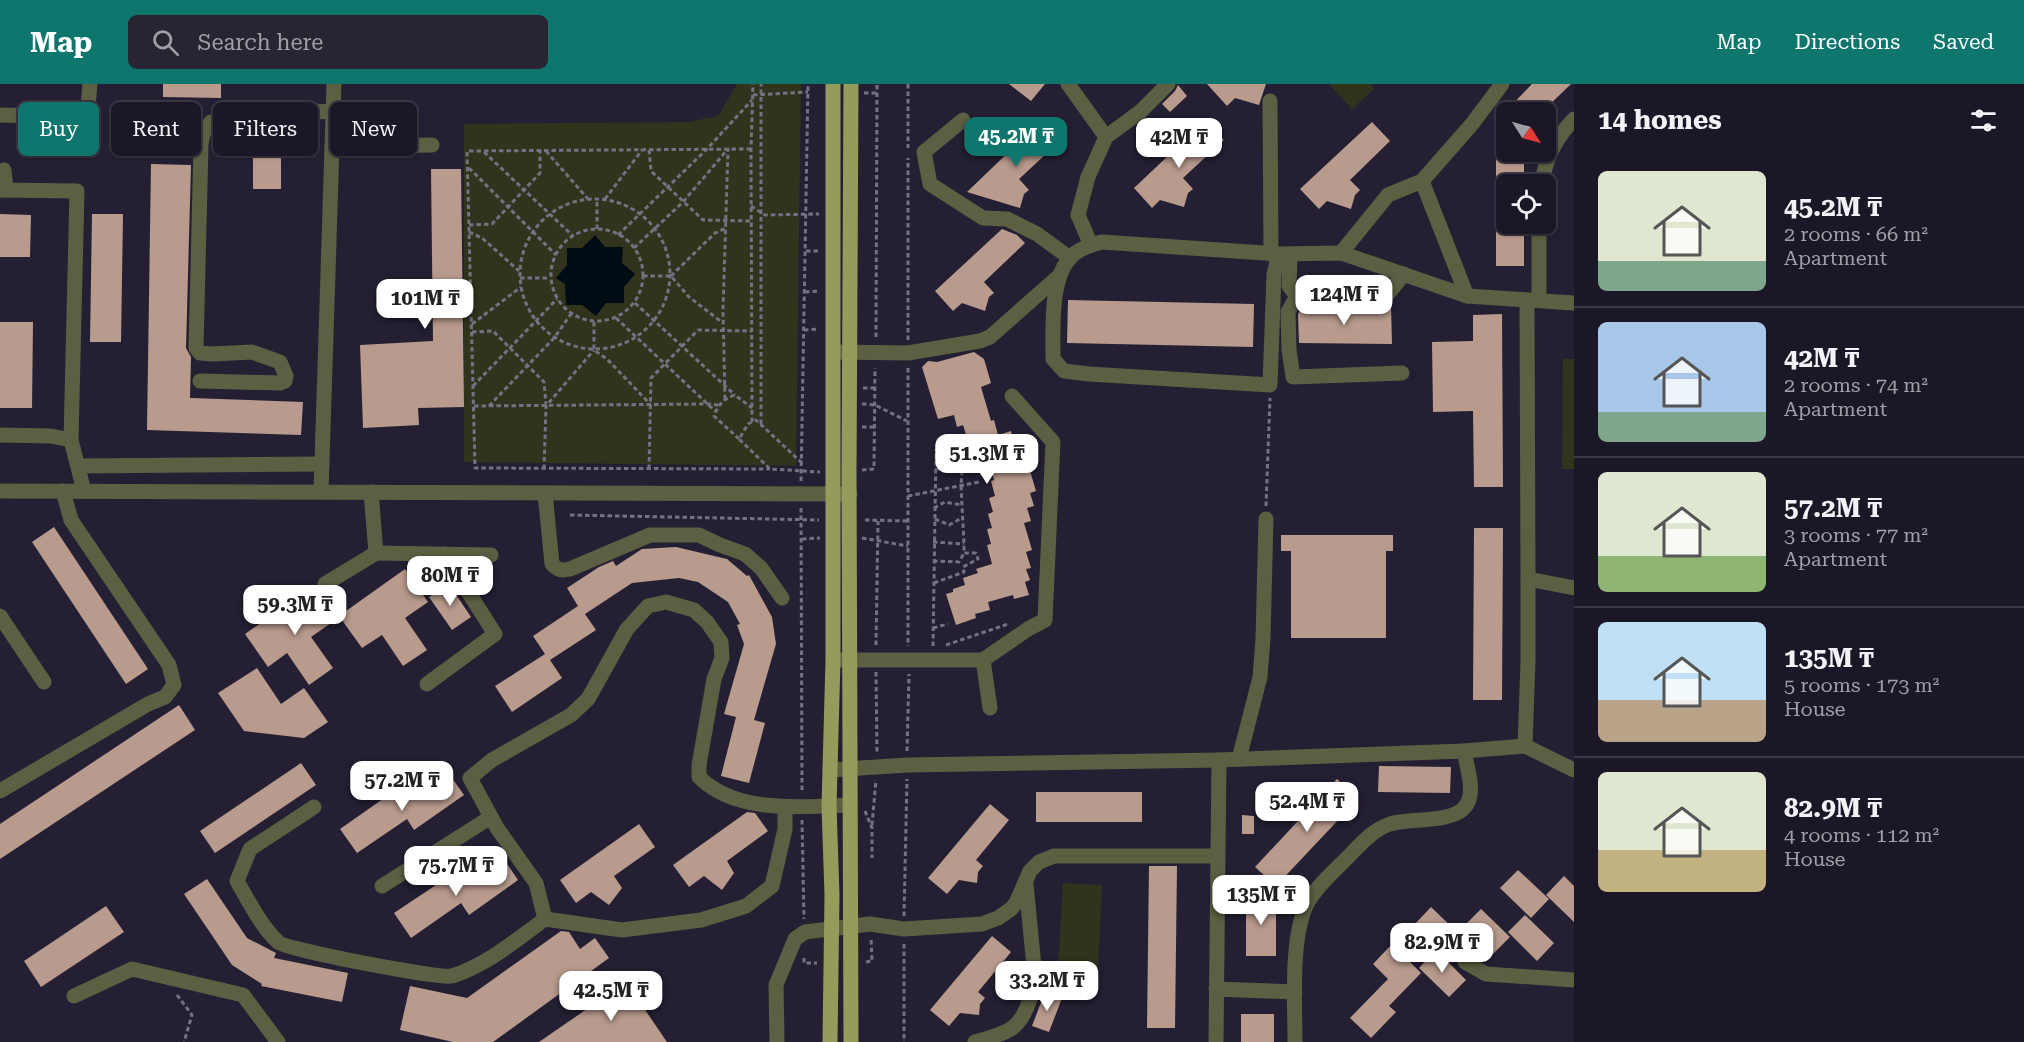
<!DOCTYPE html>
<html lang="en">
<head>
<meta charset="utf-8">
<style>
  :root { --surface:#1c1726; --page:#292432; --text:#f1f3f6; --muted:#a09fa7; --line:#3a3643; --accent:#0f766e }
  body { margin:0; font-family:"Roboto Serif",serif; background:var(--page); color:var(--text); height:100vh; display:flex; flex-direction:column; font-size:22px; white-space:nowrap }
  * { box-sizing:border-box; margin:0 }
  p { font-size:20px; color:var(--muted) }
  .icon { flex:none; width:33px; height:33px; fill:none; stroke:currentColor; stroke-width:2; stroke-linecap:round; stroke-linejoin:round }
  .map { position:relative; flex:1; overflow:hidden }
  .drawer { display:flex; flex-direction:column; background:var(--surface); width:450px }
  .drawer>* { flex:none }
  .guide { position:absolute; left:18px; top:18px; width:570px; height:54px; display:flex; gap:12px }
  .needle { width:39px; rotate:126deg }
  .fabs { position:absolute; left:1496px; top:18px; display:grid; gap:12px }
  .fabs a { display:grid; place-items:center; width:60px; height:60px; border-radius:9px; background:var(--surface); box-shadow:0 2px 4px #0004,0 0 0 2px var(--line); font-size:30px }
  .price { position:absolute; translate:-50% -51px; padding:0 14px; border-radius:12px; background:#fff; color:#222; font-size:20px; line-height:39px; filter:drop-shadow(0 2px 3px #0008) }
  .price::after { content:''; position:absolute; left:50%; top:36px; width:18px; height:14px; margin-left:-9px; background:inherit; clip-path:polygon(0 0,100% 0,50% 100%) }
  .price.selected { background:var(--accent); color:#fff }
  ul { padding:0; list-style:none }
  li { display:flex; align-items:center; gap:18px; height:150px; padding:0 24px }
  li+li { border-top:2px solid var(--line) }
  li span { display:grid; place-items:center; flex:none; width:168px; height:120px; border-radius:9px; color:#555 }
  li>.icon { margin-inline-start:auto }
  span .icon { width:72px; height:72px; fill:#fffc; stroke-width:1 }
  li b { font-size:26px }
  h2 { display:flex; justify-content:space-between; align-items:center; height:72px; padding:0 24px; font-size:26px }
  .chip { padding:0 21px; border-radius:9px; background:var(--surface); box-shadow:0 2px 4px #0004,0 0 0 2px var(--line); font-size:21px; line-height:54px }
  .chip.selected { background:var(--accent); color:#fff }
  header { display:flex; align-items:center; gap:36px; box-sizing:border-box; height:84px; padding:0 30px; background:var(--accent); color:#fff }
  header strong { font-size:28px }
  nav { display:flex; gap:33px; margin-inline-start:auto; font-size:21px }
  .search { width:420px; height:54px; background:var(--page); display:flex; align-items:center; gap:15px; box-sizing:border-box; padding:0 21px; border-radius:9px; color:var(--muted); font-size:22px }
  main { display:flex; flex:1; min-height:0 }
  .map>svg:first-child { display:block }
</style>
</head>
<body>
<header>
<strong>Map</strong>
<div class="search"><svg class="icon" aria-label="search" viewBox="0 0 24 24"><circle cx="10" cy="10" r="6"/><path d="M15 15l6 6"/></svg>Search here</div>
<nav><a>Map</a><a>Directions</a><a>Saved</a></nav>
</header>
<main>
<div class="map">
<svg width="1574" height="958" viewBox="0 0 1574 958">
  <rect width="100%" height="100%" fill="#251f33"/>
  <g fill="#31331d">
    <path d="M 737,0 L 801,0 L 796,382 L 464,378 L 464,40 L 688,38 L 718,32 Z"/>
    <path d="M 1329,0 L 1370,0 L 1374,5 L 1352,25 Z"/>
    <path d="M 1563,275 L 1574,275 L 1574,385 L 1562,385 Z"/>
    <path d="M 1063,799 L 1102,801 L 1098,886 L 1058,884 Z"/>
  </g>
  <path fill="#000c14" d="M 595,151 L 605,163 L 623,163 L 622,179 L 635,190 L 624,203 L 624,219 L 606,219 L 596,232 L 582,221 L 566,221 L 565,200 L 556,194 L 567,181 L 567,164 L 582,164 Z"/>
  <g fill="#b89b8d">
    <path d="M 163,0 L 221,0 L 221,14 L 163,13 Z"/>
    <path d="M 1009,0 L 1045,0 L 1031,17 Z"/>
    <path d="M 1207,0 L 1266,0 L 1259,21 L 1235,14 L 1227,22 Z"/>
    <path d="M 1532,0 L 1571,0 L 1542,28 L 1505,28 Z"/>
    <path d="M 1178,1 L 1187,12 L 1170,28 L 1162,20 L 1175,7 Z"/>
    <path d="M 1041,37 L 1060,57 L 1019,95 L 1029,106 L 1024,110 L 1020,124 L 967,108 Z"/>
    <path d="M 1205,37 L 1224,56 L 1183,94 L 1193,105 L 1188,109 L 1184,123 L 1160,116 L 1152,124 L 1134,104 Z"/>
    <path d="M 1372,38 L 1390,57 L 1350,96 L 1360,106 L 1355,111 L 1351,125 L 1327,117 L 1319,125 L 1300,105 Z"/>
    <rect x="253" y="63" width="28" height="42"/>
    <rect x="1496" y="68" width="28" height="32"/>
    <path d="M 151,80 L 191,81 L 186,264 L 191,273 L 190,314 L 303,318 L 301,351 L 147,346 Z"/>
    <path d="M 431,85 L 461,85 L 464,323 L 418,324 L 419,341 L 363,344 L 360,261 L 433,257 Z"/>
    <path d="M 0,130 L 31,131 L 30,173 L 0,173 Z"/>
    <path d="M 92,130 L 123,130 L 121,258 L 90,258 Z"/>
    <rect x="1496" y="140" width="28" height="42"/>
    <path d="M 1002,145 L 1017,151 L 1025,159 L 984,198 L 994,209 L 989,213 L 985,227 L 962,219 L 953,227 L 935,207 Z"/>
    <path d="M 1068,216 L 1254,220 L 1253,263 L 1067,259 Z"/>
    <path d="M 1391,221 L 1392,260 L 1299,259 L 1298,230 L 1303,222 L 1381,227 L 1386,226 Z"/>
    <path d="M 1502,230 L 1503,403 L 1474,403 L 1473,327 L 1433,328 L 1432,258 L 1473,257 L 1473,231 Z"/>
    <path d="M 0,238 L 33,238 L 32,324 L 0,324 Z"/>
    <path d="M 974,268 L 984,275 L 991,299 L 981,303 L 991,337 L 994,336 L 998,351 L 1011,347 L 1015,362 L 1022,360 L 1036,407 L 1030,409 L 1034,422 L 1027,424 L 1031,437 L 1024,439 L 1032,466 L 1026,468 L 1031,484 L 1026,485 L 1030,496 L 1025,498 L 1029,511 L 1014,515 L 1013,511 L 988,518 L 990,526 L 975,530 L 976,534 L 956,541 L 946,510 L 953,508 L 953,505 L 965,501 L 963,494 L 978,489 L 976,485 L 992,480 L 987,461 L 991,460 L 987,445 L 992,444 L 988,430 L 993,428 L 989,414 L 995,412 L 991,397 L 994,396 L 985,366 L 978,369 L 974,355 L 968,357 L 963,341 L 957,343 L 954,331 L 938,335 L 922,283 L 928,277 L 937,278 Z"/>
    <path d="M 54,443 L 148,585 L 126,600 L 32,458 Z"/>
    <path d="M 1474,444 L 1503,444 L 1502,616 L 1473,616 Z"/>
    <path d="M 1281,451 L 1393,451 L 1393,467 L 1386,467 L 1386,554 L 1291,554 L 1291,467 L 1281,467 Z"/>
    <path d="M 676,463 L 727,475 L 747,492 L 749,491 L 772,533 L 776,560 L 754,636 L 765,639 L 749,699 L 721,692 L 736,633 L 724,630 L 744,560 L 737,541 L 740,540 L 728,518 L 698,498 L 679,494 L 632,499 L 585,530 L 596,546 L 550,576 L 562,594 L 512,628 L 495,602 L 545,570 L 533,552 L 578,522 L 567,504 L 599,483 L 613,477 L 616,482 L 642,465 Z"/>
    <path d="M 405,485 L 428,518 L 405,534 L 427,566 L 403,582 L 382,551 L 362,564 L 339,532 Z"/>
    <path d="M 449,500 L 471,533 L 452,546 L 429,513 Z"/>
    <path d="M 311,504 L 334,537 L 311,553 L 333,584 L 309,601 L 287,569 L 268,583 L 245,550 Z"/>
    <path d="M 257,584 L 281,620 L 304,604 L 328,638 L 304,654 L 244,647 L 218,609 Z"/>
    <path d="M 179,621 L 195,646 L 0,775 L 0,740 Z"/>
    <path d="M 301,679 L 316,701 L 215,769 L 200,747 Z"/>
    <path d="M 1379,682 L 1451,683 L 1450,709 L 1378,708 Z"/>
    <path d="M 447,687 L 464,711 L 414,746 L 407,735 L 357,769 L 340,745 L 390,710 L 398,721 Z"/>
    <path d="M 1337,695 L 1358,715 L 1276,802 L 1255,783 Z"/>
    <rect x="1036" y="708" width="106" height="30"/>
    <path d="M 990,720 L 1009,736 L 976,776 L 983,782 L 978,788 L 977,799 L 959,796 L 947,810 L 928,794 Z"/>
    <path d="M 747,728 L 755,729 L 768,747 L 727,777 L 734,789 L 722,806 L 704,792 L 689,803 L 673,781 Z"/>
    <path d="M 1242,731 L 1254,732 L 1254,750 L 1242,750 Z"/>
    <path d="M 639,740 L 655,763 L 614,792 L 622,804 L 609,821 L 591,808 L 576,819 L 560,796 Z"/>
    <path d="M 501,771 L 518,796 L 469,831 L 461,819 L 411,854 L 394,829 L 445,795 L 452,805 Z"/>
    <path d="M 1149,782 L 1177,782 L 1175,944 L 1147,944 Z"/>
    <path d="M 1518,786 L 1549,815 L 1531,834 L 1500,804 Z"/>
    <path d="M 1564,792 L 1574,802 L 1574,838 L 1546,811 Z"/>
    <path d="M 207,795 L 247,854 L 276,869 L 274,874 L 348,889 L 342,918 L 261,902 L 262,900 L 232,881 L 184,810 Z"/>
    <rect x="1246" y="811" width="30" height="61"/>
    <path d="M 106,822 L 124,848 L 41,903 L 24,877 Z"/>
    <path d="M 1431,823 L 1460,851 L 1443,869 L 1414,841 Z"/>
    <path d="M 1481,825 L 1510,853 L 1487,876 L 1459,847 Z"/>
    <path d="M 1525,831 L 1554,859 L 1537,877 L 1508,848 Z"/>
    <path d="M 561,847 L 569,848 L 580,865 L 595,854 L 609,874 L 493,958 L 453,958 L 400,946 L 410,902 L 467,914 Z"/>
    <path d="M 992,852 L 1011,868 L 978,908 L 985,914 L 980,920 L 979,931 L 960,929 L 949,942 L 930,926 Z"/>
    <path d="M 1392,860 L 1421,889 L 1389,922 L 1396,928 L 1371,954 L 1350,934 L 1388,895 L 1373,880 Z"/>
    <path d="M 1436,866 L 1466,896 L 1449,913 L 1419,884 Z"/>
    <path d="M 626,898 L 667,958 L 539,958 Z"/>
    <path d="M 1045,908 L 1062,914 L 1049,948 L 1032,942 Z"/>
    <rect x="1241" y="930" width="33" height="28"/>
  </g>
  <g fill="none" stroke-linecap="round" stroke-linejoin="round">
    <g stroke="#767182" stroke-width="3" stroke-dasharray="4.5 3" stroke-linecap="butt">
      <path d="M 908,0 L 908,64"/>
      <path d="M 864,9 L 877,9"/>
      <path d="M 753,11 L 808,8"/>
      <path d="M 751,65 L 467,67 L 475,384 L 770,385"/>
      <path d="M 649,66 L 651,87 L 703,136 L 751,137"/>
      <path d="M 546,67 L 588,115"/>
      <path d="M 484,68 L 573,152"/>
      <path d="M 469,84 L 556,171"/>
      <circle cx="595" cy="190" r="75"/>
      <path d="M 605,115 L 642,66"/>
      <path d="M 751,122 L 765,131 L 819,130"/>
      <path d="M 469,141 L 492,140 L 540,89 L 540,66"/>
      <path d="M 597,145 L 597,115"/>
      <circle cx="597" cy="191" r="46"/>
      <path d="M 469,148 L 482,154 L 519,187"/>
      <path d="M 618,151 L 706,66 L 752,16"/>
      <path d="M 634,164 L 683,118 L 728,65 L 723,226 L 725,316"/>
      <path d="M 806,167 L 819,167"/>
      <path d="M 643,192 L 671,192 L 689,213 L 723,239"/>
      <path d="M 671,192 L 715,149 L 726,144"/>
      <path d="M 520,194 L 550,194"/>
      <path d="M 805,208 L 819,207"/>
      <path d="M 635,219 L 735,311"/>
      <path d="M 616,234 L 715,327"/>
      <path d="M 594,238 L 594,266 L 607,275 L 650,320"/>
      <path d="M 472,240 L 521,203"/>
      <path d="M 804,246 L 819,245"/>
      <path d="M 472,248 L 493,247 L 544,298 L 546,320"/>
      <path d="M 876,253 L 877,0"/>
      <path d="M 908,256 L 908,74"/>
      <path d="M 908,284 L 908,562"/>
      <path d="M 473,302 L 557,215"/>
      <path d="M 863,304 L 876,304"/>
      <path d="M 862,320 L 875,321 L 907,337"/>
      <path d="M 474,322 L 708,320 L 718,321"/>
      <path d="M 489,322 L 554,254 L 571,230"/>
      <path d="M 752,338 L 751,65 L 753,0"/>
      <path d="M 761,340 L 761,0"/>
      <path d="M 862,343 L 875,343"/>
      <path d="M 739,355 L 714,332 C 718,321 723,315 735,311 L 752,324"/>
      <path d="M 802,379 L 756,336 L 748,340 L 739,355 L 770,385 L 820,388"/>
      <path d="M 544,385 L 546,322 L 594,266"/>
      <path d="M 649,385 L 651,294 L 698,246 L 752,247"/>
      <path d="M 935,385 L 962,386"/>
      <path d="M 862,386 L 874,385 L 875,284"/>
      <path d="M 801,397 L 808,0"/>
      <path d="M 908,412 L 979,398"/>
      <path d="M 1266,422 L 1270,314"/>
      <path d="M 801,424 L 802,709"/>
      <path d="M 934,424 L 945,418 L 962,421"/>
      <path d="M 570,431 L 819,436"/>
      <path d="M 935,435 L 949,441 L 962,434"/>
      <path d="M 865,436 L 908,437"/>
      <path d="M 862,454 L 908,462"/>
      <path d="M 802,455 L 820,454"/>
      <path d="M 933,458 L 964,460"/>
      <path d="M 933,477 L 959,478 L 964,469"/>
      <path d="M 934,499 L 964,488 L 963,483 L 978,475 L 976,469 L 964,469 L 964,460 L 961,402 L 963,374 L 973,371"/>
      <path d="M 933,544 L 948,540"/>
      <path d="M 876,561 L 878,437"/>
      <path d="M 946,561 L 1008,540"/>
      <path d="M 933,562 L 936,366 L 961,364 L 963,374"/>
      <path d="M 876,588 L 877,669"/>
      <path d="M 907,667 L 909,590"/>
      <path d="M 865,727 L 872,744 L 872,774"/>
      <path d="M 802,736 L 804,835"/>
      <path d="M 872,741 L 876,696"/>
      <path d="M 904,832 L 907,695"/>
      <path d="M 904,860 L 904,958"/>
      <path d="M 804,874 L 804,879 L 817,879"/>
      <path d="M 866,878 L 872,877 L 871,854"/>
      <path d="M 177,911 L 192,931 L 184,958"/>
    </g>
    <g stroke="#5c5f42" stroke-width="15">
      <path d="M 1068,0 L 1106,53"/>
      <path d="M 1270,17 L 1271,170"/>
      <path d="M 0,31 L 87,33 L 90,0"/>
      <path d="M 963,36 L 924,68 L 930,100 L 983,134 L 1007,135 L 1037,150 L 1070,174"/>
      <path d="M 332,63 L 432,61"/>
      <path d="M 4,86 L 6,106"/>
      <path d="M 1541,100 C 1547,73 1554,56 1574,35"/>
      <path d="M 0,106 L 77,107 L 71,356 L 84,407"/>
      <path d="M 1539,140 L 1539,216"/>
      <path d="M 1091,161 L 1078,131 L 1088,93 L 1106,53 L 1141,27 L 1168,0"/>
      <path d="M 1341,169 L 1388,111 L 1422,97"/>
      <path d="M 1279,170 L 1102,158 C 1091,161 1077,165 1069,175 C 1050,198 1053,245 1053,275 L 1064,287 L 1089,290 L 1270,301 L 1274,190 L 1279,170 L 1341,169 L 1467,212 L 1574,219"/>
      <path d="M 1290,170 L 1289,202 L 1297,212 L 1382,217 L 1404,190"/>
      <path d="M 1297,212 L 1288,228 L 1289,266 L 1293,293 L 1402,289"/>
      <path d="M 1467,212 L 1422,97 L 1472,40 L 1502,0"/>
      <path d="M 1527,216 L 1528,495"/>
      <path d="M 836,268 L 908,269 L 980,257 L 990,253 L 1060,191"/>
      <path d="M 200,297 L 280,299 L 285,297 L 286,292 L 280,278 L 252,268 L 213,270 L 200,269 L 196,264 L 201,61 L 203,49 L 211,38 L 229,33 L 334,27"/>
      <path d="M 0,351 L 51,352 L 71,356"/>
      <path d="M 78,382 L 322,380"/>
      <path d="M 0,407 L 850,410"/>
      <path d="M 321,408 L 334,0"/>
      <path d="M 545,409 L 552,480 C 558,486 561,487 570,485 L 650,451 L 699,451 L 720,461 L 745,470 L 761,484 L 782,514"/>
      <path d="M 376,469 L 491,471"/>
      <path d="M 325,500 L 376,469 L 371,408"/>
      <path d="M 0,532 L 44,598"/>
      <path d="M 833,576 L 983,576 L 990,624"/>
      <path d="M 983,576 L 1028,545 L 1045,536 L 1053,358 L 1012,312"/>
      <path d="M 427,600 L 495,550 L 444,470"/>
      <path d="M 1525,662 L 1528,577 L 1528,495 L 1574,504"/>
      <path d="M 1239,675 L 1260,593 L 1263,555 L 1266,435"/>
      <path d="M 830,686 L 907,681 L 1219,676 L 1464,667 L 1525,662 L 1574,686"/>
      <path d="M 0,707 L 148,620 L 165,613 L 174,601 L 169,581 L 71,436 L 63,407"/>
      <path d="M 314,723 L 250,765 L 237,797 C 249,818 261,842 278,858 C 286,866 441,895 452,892 C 487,881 516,856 545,835 L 622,846 L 701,836 L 746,822 L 772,802 L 785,745 L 785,723"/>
      <path d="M 382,802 L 491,733"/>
      <path d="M 545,835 L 536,799 L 497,744 L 470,694 L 492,676 L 571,631 L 588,615 L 627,545 L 648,522 L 666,518 L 694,526 L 707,538 L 721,558 L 722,574 L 714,595 L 699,681 L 699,693 C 736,730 801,723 849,721"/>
      <path d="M 1465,878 L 1486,890 L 1574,896"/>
      <path d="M 1216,905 L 1295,908"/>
      <path d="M 74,912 L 132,885 L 243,911 L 278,958"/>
      <path d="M 777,958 L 776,901 L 795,855 L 805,848 L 870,840 L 904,845 L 982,840 L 998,834 L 1011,825 L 1016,819 L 1030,787 L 1039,778 L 1054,772 L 1217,772"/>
      <path d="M 975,958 C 986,955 997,952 1007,947 C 1025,939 1032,911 1035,893 L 1026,800"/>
      <path d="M 1216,958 L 1219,676"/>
      <path d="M 1295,958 C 1295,920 1290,851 1308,818 C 1317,802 1334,787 1347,774 C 1360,761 1372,746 1390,740 C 1410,734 1450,739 1464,724 C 1477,711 1467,684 1464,667"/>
    </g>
    <g stroke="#969b5c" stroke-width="15">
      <path d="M 830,958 L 832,811 L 829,722 L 833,576 L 833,0"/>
      <path d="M 851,958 L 849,388 L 851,0"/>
    </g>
  </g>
</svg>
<div class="fabs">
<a><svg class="needle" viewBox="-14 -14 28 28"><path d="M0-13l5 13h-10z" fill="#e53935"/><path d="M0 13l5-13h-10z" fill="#a09fa7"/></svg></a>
<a><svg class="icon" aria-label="locate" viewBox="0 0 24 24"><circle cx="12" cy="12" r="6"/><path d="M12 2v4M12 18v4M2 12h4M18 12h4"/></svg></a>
</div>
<b class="price selected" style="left:1016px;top:84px">45.2M ₸</b>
<b class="price" style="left:1179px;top:85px">42M ₸</b>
<b class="price" style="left:1344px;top:242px">124M ₸</b>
<b class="price" style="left:425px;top:246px">101M ₸</b>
<b class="price" style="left:987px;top:401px">51.3M ₸</b>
<b class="price" style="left:450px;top:523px">80M ₸</b>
<b class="price" style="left:295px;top:552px">59.3M ₸</b>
<b class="price" style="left:402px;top:728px">57.2M ₸</b>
<b class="price" style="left:1307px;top:749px">52.4M ₸</b>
<b class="price" style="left:456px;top:813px">75.7M ₸</b>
<b class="price" style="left:1261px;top:842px">135M ₸</b>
<b class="price" style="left:1442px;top:890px">82.9M ₸</b>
<b class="price" style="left:1047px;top:928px">33.2M ₸</b>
<b class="price" style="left:611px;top:938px">42.5M ₸</b>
<div class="guide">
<a class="chip selected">Buy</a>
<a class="chip">Rent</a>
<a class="chip">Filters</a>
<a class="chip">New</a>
</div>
</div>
<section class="drawer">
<h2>14 homes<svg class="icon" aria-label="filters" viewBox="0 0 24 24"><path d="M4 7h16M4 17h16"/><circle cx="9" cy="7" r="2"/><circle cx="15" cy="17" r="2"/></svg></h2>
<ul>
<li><span style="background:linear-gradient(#dfe7d0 75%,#7fa58c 0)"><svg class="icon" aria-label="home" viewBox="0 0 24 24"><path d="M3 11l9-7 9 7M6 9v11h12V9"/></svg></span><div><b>45.2M ₸</b><p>2 rooms · 66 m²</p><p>Apartment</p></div></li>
<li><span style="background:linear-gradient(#a9c7e8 75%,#7fa58c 0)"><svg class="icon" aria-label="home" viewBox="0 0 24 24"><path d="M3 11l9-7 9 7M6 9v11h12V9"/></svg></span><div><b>42M ₸</b><p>2 rooms · 74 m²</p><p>Apartment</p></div></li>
<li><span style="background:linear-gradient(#dfe7d0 70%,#8fb573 0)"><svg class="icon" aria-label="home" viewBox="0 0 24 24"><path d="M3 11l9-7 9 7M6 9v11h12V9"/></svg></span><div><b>57.2M ₸</b><p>3 rooms · 77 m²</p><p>Apartment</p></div></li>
<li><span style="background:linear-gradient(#bfe0f5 65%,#b9a48a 0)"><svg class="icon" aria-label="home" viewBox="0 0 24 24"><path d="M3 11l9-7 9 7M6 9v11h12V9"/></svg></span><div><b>135M ₸</b><p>5 rooms · 173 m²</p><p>House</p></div></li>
<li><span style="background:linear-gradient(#dfe7d0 65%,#c2b280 0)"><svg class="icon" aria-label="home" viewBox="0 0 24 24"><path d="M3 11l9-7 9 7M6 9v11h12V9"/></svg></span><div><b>82.9M ₸</b><p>4 rooms · 112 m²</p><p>House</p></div></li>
</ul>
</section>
</main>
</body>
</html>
